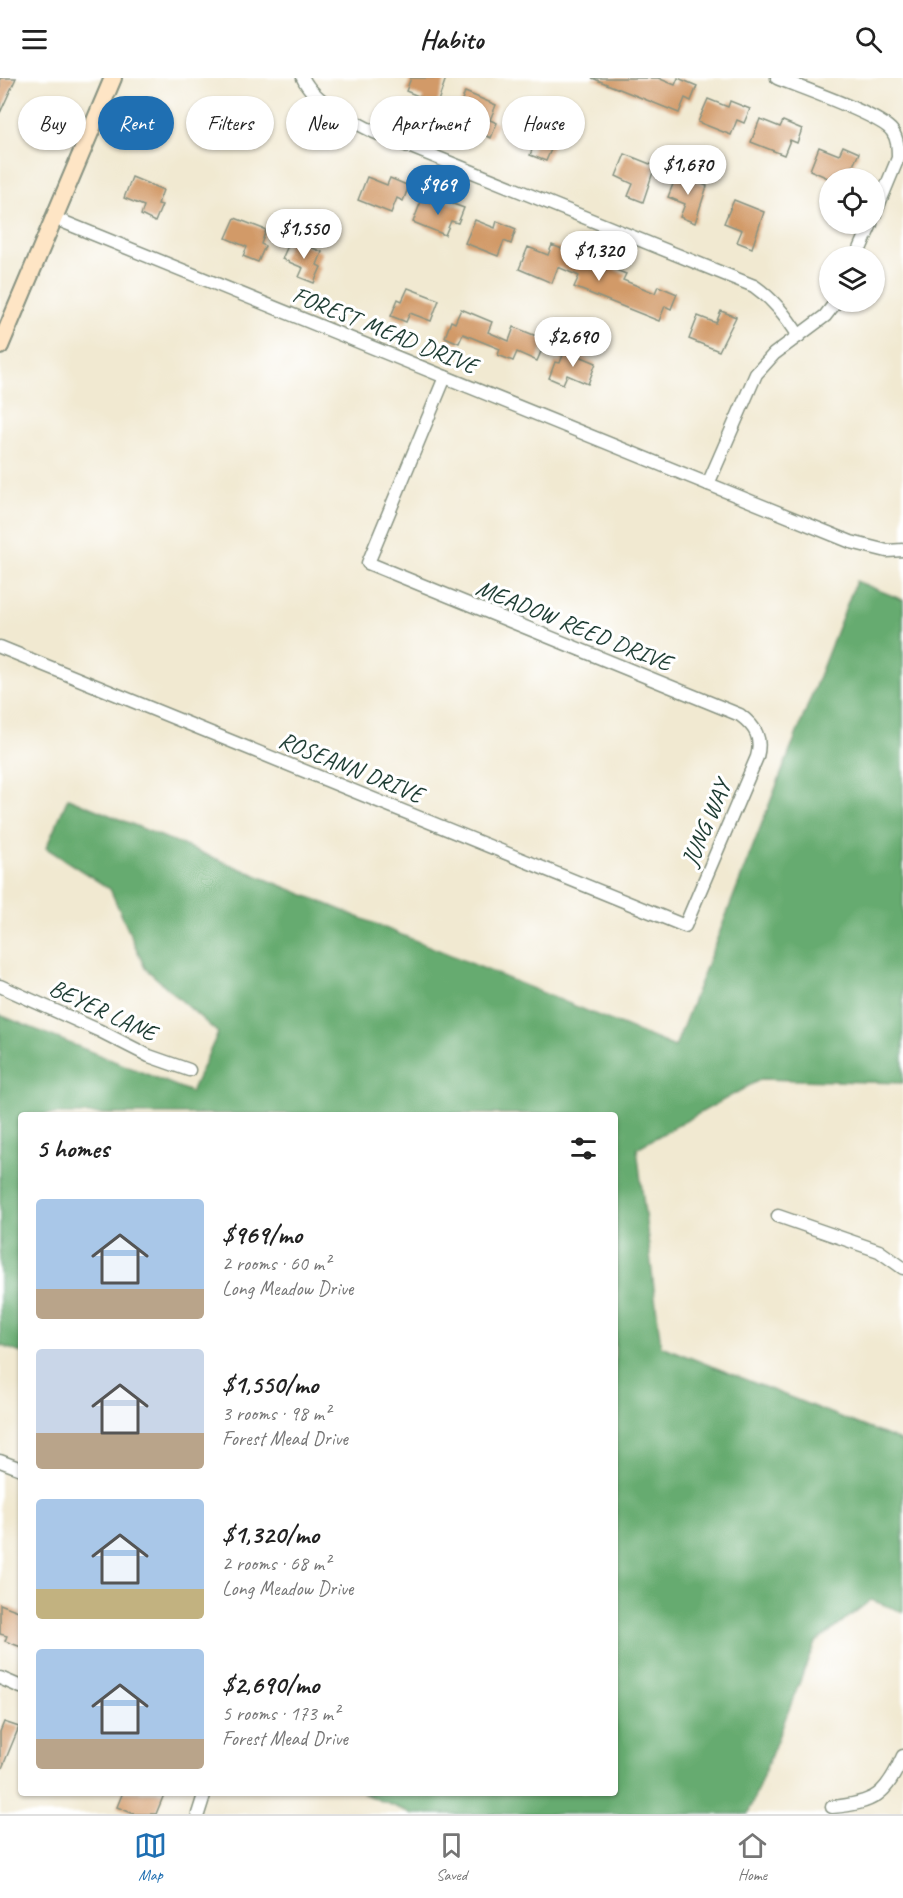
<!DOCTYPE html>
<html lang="en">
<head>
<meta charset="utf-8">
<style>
  :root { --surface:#fff; --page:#f6f6f6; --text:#222; --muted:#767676; --line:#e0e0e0; --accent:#1f6fb2 }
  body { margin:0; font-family:Caveat,sans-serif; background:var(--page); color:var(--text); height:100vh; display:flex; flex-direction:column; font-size:22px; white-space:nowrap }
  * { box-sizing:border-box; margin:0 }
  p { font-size:20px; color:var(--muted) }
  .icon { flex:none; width:33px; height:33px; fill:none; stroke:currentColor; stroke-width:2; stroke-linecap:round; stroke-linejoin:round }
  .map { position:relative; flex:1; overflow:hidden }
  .sheet { position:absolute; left:18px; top:1034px; width:600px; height:684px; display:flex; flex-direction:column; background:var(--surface); border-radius:6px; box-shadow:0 2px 4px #0004 }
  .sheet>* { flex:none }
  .guide { position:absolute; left:18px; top:18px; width:600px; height:54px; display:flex; gap:12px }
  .controls { position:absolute; left:819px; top:90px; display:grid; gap:12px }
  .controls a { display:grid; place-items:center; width:66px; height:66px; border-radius:50%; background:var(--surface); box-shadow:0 2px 4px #0004; font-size:30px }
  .price { position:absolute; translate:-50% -51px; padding:0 14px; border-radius:21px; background:#fff; color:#222; font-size:20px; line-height:39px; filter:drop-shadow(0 2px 3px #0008) }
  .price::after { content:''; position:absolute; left:50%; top:36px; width:18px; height:14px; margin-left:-9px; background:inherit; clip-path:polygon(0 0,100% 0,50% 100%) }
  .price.active { background:var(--accent); color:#fff }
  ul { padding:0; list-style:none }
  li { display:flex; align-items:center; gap:18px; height:150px; padding:0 18px }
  li span { display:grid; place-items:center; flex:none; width:168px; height:120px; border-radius:6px; color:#555 }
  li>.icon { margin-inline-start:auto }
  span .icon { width:72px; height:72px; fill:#fffc; stroke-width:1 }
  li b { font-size:26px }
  h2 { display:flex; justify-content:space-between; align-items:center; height:72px; padding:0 18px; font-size:26px }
  .pill { padding:0 21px; border-radius:27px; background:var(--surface); box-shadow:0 2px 4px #0004; font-size:21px; line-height:54px }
  .pill.active { background:var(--accent); color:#fff }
  header { display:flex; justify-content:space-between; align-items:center; height:78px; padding:0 18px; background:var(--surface); font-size:27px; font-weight:700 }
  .dock { display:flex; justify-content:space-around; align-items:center; height:84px; border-top:2px solid var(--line); background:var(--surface); font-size:16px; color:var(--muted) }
  .dock a { display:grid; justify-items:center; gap:3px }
  .dock .active { color:var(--accent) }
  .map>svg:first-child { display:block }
</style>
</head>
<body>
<header><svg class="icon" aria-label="menu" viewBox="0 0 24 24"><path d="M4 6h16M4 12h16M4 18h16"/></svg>Habito<svg class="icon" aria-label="search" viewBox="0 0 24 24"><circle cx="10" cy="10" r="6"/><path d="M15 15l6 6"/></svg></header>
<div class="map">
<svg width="903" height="1736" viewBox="0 0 903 1736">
  <rect width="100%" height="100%" fill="#fff"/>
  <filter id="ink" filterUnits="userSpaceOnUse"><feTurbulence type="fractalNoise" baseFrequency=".0167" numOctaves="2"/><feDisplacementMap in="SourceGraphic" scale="12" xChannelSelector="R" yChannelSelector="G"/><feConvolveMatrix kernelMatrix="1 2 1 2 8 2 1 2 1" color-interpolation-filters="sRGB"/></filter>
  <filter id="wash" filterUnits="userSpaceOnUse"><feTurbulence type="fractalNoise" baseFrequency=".008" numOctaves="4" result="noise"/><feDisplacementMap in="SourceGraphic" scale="24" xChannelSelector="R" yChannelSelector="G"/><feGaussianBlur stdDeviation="1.35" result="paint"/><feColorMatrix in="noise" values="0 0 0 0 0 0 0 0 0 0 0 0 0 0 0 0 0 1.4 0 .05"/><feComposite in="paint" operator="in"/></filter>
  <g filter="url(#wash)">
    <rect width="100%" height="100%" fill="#f1e9d1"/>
    <path fill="#66ab70" stroke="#427452" stroke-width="1.5" d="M 856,503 L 903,522 L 903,1005 L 761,1001 L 637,1070 L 661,1268 L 903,1364 L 903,1534 L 871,1522 L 815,1565 L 748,1736 L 413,1736 L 362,1715 L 615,1714 L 615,1036 L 21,1036 L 21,1275 L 0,1267 L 0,937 L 191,1014 L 218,955 L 145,890 L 110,811 L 46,770 L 68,720 L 675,969 Z"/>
    <g id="blocks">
      <g fill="#d29a67">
        <path d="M 0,0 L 16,0 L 0,35 Z"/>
        <path d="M 411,0 L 446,0 L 433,38 L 418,32 L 423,20 L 406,13 Z"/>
        <path d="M 592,0 L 658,0 L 675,7 L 678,0 L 697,8 L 691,23 L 685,20 L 679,35 Z"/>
        <path d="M 465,14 L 496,27 L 490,42 L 497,45 L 491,60 L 471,51 L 473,44 L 456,37 Z"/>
        <path d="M 708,21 L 728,29 L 730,23 L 750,31 L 744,45 L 737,42 L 731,57 L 698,44 Z"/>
        <path d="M 525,34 L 554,45 L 546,64 L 553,67 L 546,83 L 530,77 L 534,67 L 514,60 Z"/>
        <path d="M 760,41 L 780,49 L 783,43 L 802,51 L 797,65 L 790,62 L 784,77 L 751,64 Z"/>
        <path d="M 843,68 L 859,75 L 847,100 L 830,101 L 810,92 L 819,69 L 839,77 Z"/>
        <path d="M 625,76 L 655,88 L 643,124 L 628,118 L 633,106 L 616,98 Z"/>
        <path d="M 677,96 L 707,108 L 695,145 L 680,139 L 685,126 L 668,119 Z"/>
        <path d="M 132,99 L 163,112 L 158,126 L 162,127 L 155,144 L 141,137 L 144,128 L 124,120 Z"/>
        <path d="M 367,99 L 387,107 L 390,100 L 409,108 L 403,123 L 397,120 L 391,135 L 358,122 Z"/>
        <path d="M 422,121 L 442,129 L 445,123 L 464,130 L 458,145 L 451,143 L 445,157 L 413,144 Z"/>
        <path d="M 734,122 L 764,134 L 752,170 L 737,164 L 742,152 L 724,145 Z"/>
        <path d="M 235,140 L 266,152 L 261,166 L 265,168 L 258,184 L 243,178 L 247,169 L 226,160 Z"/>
        <path d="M 475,142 L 495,150 L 497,143 L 516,151 L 511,166 L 504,163 L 498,178 L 465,165 Z"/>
        <path d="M 291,161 L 322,174 L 317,187 L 321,189 L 314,205 L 299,199 L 303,190 L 282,181 Z"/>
        <path d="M 552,167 L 572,175 L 570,181 L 604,195 L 606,188 L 626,196 L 623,202 L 655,215 L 658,208 L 677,216 L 671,231 L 665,228 L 659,243 L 574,209 L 579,198 L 558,189 L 552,205 L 519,191 L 528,169 L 548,177 Z"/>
        <path d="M 408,210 L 439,222 L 431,243 L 410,235 L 406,244 L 391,238 L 398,221 L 402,223 Z"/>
        <path d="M 461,231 L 492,244 L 488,254 L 509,263 L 514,249 L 546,262 L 537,283 L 517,274 L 513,283 L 498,277 L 500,271 L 463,256 L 459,265 L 445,259 L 451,243 L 455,245 Z"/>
        <path d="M 721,233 L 736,239 L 719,273 L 689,261 L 698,238 L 716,245 Z"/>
        <path d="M 565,272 L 596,285 L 588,306 L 567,297 L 563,306 L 549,300 L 555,284 L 560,285 Z"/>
        <path d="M 0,1526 L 21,1534 L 21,1569 L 5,1563 L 7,1558 L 0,1556 Z"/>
        <path d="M 4,1644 L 19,1649 L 0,1695 L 0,1654 Z"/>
        <path d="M 123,1714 L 165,1714 L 156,1736 L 134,1736 L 117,1729 Z"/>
      </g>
    </g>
  </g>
  <g filter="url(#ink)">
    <use href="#blocks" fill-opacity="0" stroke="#889382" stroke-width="1.5"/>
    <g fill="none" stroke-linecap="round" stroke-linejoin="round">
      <g stroke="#889382" stroke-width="15">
        <g id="street">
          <path d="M 303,0 C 313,23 352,43 374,54 L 754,208 C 774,222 786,238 799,258"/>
          <path d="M 777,0 C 799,9 881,37 892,53 C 898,61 898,71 898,80 L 874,138"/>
          <path d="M 54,140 L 851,464 L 887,473 L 903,472"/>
          <path d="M 857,178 L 871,146"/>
          <path d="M 708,406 L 756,296 L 774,276 L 825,238 L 836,224"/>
          <path d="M 0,569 L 685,848 L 757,679 C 762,660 756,649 740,637 L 368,485 L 445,299"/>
          <path d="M 0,908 L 98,952 L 149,978 L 189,992"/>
          <path d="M 778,1138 L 879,1173 L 903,1190"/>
          <path d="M 0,1383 L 21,1391"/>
          <path d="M 0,1600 L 21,1609"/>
          <path d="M 832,1729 C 875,1725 886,1717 903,1678"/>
          <path d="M 198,1736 L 205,1714"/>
        </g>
      </g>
      <g stroke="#889382" stroke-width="20">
        <path id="secondary" d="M 0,268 L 113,0"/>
      </g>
      <use href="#street" stroke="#fff" stroke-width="12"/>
      <use href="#secondary" stroke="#fee5c5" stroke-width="16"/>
    </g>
  </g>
  <g text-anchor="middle" stroke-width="6" stroke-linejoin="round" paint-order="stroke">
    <g font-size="24" fill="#1f3d34" stroke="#fff">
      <text transform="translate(385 252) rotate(22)" y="8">FOREST MEAD DRIVE</text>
      <text transform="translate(574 547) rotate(22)" y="8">MEADOW REED DRIVE</text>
      <text transform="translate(351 689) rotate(22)" y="8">ROSEANN DRIVE</text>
      <text transform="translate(706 745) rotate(-67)" y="8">JUNG WAY</text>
      <text transform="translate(103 932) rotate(25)" y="8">BEYER LANE</text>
    </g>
  </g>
</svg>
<div class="controls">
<a><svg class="icon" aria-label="locate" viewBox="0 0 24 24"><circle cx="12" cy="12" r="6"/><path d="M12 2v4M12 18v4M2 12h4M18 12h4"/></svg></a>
<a><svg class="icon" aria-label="layers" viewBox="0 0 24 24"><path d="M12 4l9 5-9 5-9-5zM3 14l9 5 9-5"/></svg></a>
</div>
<b class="price" style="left:688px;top:118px">$1,670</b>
<b class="price active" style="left:438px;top:138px">$969</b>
<b class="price" style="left:304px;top:182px">$1,550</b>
<b class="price" style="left:599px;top:204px">$1,320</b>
<b class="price" style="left:573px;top:290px">$2,690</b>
<div class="guide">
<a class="pill">Buy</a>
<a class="pill active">Rent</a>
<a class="pill">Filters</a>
<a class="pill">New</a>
<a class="pill">Apartment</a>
<a class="pill">House</a>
</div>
<section class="sheet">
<h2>5 homes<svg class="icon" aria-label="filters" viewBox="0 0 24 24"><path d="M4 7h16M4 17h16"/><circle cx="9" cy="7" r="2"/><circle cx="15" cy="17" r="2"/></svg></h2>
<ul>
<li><span style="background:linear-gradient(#a9c7e8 75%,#b9a48a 0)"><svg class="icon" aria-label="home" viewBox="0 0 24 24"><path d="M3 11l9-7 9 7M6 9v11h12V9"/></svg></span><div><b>$969/mo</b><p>2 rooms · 60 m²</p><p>Long Meadow Drive</p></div></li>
<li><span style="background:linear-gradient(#c9d6e8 70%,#b9a48a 0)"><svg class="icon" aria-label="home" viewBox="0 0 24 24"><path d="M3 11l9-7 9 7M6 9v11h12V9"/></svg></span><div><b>$1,550/mo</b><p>3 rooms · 98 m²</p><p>Forest Mead Drive</p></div></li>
<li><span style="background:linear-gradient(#a9c7e8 75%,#c2b280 0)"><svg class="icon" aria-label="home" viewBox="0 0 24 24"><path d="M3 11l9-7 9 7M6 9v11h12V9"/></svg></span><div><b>$1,320/mo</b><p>2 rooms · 68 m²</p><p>Long Meadow Drive</p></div></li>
<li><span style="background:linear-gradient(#a9c7e8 75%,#b9a48a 0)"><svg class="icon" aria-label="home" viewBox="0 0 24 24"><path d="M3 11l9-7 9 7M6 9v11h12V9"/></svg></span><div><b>$2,690/mo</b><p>5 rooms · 173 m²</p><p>Forest Mead Drive</p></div></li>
</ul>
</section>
</div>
<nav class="dock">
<a class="active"><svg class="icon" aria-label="map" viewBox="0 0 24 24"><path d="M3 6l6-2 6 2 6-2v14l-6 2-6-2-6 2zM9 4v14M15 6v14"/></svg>Map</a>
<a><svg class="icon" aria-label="saved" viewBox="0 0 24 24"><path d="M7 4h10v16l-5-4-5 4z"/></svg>Saved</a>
<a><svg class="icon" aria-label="home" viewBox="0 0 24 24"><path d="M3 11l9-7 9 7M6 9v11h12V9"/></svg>Home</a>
</nav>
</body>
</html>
